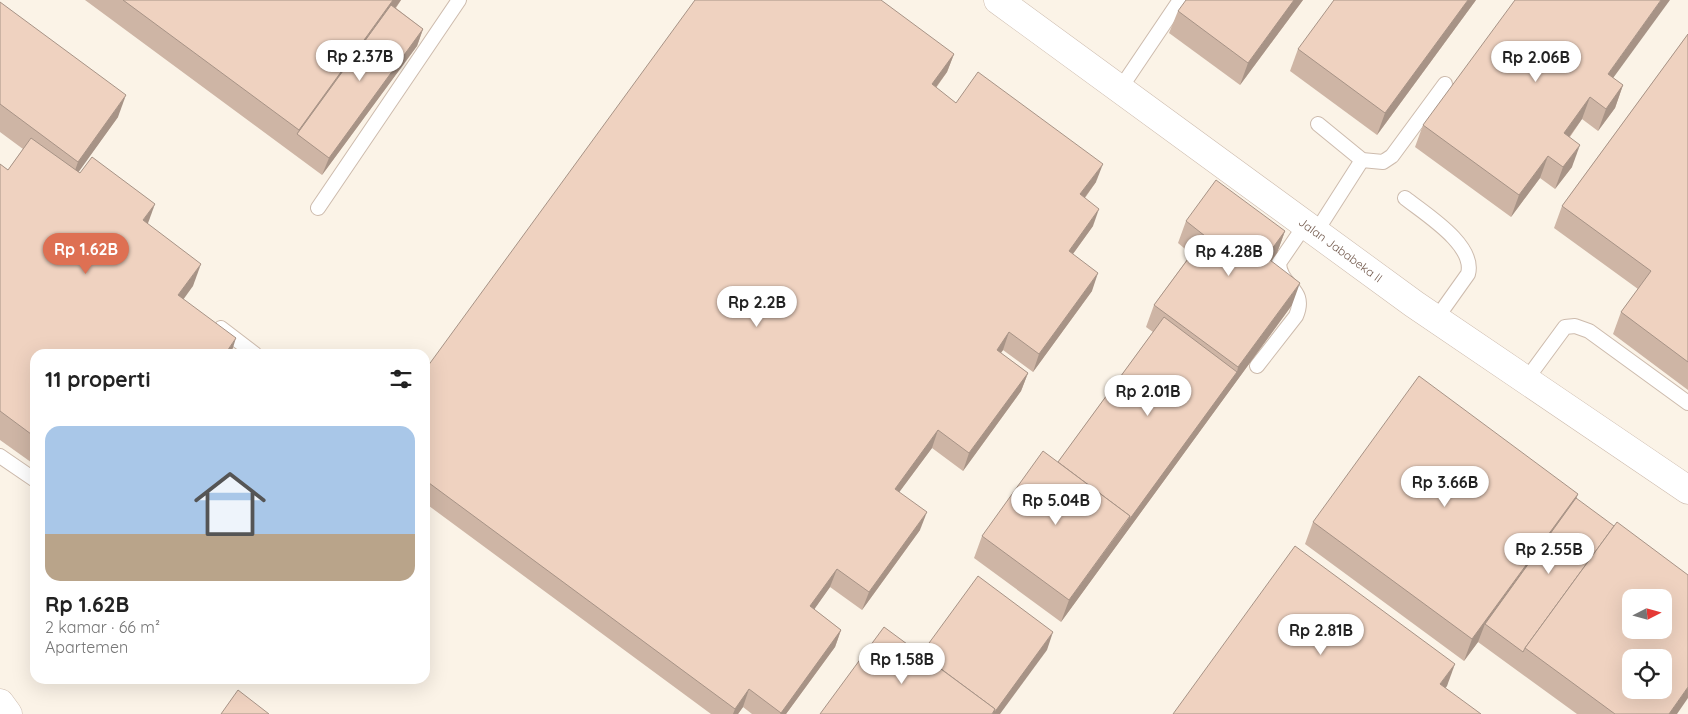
<!DOCTYPE html>
<html lang="id">
<head>
<meta charset="utf-8">
<style>
  :root { --surface:#fff; --page:#f2f2f2; --text:#222; --muted:#767676; --line:#e0e0e0; --accent:#de7053 }
  body { margin:0; font-family:Quicksand,sans-serif; background:var(--page); color:var(--text); height:100vh; display:flex; flex-direction:column; font-size:19px; white-space:nowrap }
  * { box-sizing:border-box; margin:0 }
  p { font-size:16px; color:var(--muted) }
  .icon { flex:none; width:28px; height:28px; fill:none; stroke:currentColor; stroke-width:2; stroke-linecap:round; stroke-linejoin:round }
  .map { position:relative; flex:1; overflow:hidden }
  .sheet { position:absolute; left:30px; top:349px; width:400px; height:335px; display:flex; flex-direction:column; background:var(--surface); border-radius:15px; box-shadow:0 5px 20px #0002 }
  .sheet>* { flex:none }
  .needle { width:32px; rotate:84deg }
  .buttons { position:absolute; left:1622px; top:589px; display:grid; gap:10px }
  .buttons a { display:grid; place-items:center; width:50px; height:50px; border-radius:10px; background:var(--surface); box-shadow:0 5px 20px #0002; font-size:25px }
  .price { position:absolute; translate:-50% -42px; padding:0 11px; border-radius:18px; background:#fff; color:#222; font-size:16px; line-height:32px; filter:drop-shadow(0 1px 2px #0008) }
  .price::after { content:''; position:absolute; left:50%; top:30px; width:15px; height:11px; margin-left:-8px; background:inherit; clip-path:polygon(0 0,100% 0,50% 100%) }
  .price.selected { background:var(--accent); color:#fff }
  ul { padding:0; list-style:none }
  li { display:grid; align-content:center; gap:10px; height:265px; padding:0 15px }
  li+li { border-top:1px solid var(--line) }
  li span { display:grid; place-items:center; height:155px; border-radius:15px; color:#555 }
  li>.icon { margin-inline-start:auto }
  span .icon { width:90px; height:90px; fill:#fffc; stroke-width:1 }
  li b { font-size:21px }
  h2 { display:flex; justify-content:space-between; align-items:center; height:60px; padding:0 15px; font-size:21px }
  .map>svg:first-child { display:block }
</style>
</head>
<body>
<div class="map">
<svg width="1688" height="714" viewBox="0 0 1688 714">
  <rect width="100%" height="100%" fill="#fbf3e7"/>
  <g fill="none" stroke-linecap="round" stroke-linejoin="round">
    <g stroke="#cdbbad" stroke-width="16">
      <g id="lane">
        <path d="M 1120,89 L 1180,0"/>
        <path d="M 1318,124 L 1362,160 L 1383,162 L 1392,156 L 1445,84"/>
        <path d="M 1405,198 C 1425,214 1476,245 1468,274 L 1436,319"/>
        <path d="M 318,208 L 459,0"/>
        <path d="M 1316,232 L 1362,160"/>
        <path d="M 221,328 L 255,354"/>
        <path d="M 1257,366 L 1296,316 C 1308,288 1280,287 1279,263 L 1305,225"/>
        <path d="M 1526,380 L 1565,327 L 1575,326 L 1589,331 L 1688,403"/>
        <path d="M 0,456 L 35,480"/>
      </g>
    </g>
    <g stroke="#cdbbad" stroke-width="29">
      <g id="street">
        <path id="s1" d="M 998,0 L 1414,304 L 1688,490"/>
        <path d="M 0,703 L 8,714"/>
      </g>
    </g>
    <use href="#lane" stroke="#fff" stroke-width="14"/>
    <use href="#street" stroke="#fff" stroke-width="28"/>
  </g>
  <g fill="#ceb5a5">
    <path d="M 85,0 L 401,0 L 396,8 L 423,29 L 417,46 L 322,175 Z"/>
    <path d="M 1303,0 L 1240,85 L 1169,33 L 1178,11 Z"/>
    <path d="M 1476,0 L 1377,135 L 1290,71 L 1298,49 Z"/>
    <path d="M 0,2 L 118,117 L 78,172 L 148,224 L 193,286 L 35,354 L 35,465 L 0,440 L 0,164 L 8,170 L 23,149 L 0,132 Z"/>
    <path d="M 1688,34 L 1688,390 L 1613,334 L 1621,312 L 1638,289 L 1554,228 L 1562,206 Z"/>
    <path d="M 954,54 L 947,72 L 936,88 L 956,103 L 1096,182 L 1085,198 L 1093,226 L 1073,254 L 1092,291 L 1033,372 L 1003,350 L 1001,353 L 1028,373 L 1021,391 L 963,471 L 932,448 L 899,492 L 920,530 L 862,610 L 830,587 L 814,609 L 841,630 L 835,647 L 786,714 L 752,714 L 743,707 L 738,714 L 711,714 L 425,503 L 425,370 Z"/>
    <path d="M 1613,78 L 1623,85 L 1615,108 L 1598,131 L 1582,119 L 1570,137 L 1572,167 L 1555,189 L 1540,178 L 1511,217 L 1415,147 L 1423,125 Z"/>
    <path d="M 1186,221 L 1285,231 L 1277,253 L 1271,261 L 1292,305 L 1061,622 L 974,558 L 982,536 L 1058,462 L 1153,332 L 1146,327 L 1154,305 L 1191,254 L 1178,243 Z"/>
    <path d="M 1578,494 L 1576,498 L 1677,714 L 1577,714 L 1478,642 L 1464,661 L 1305,544 L 1313,522 Z"/>
  </g>
  <g fill="#a79386">
    <path d="M 393,0 L 401,0 L 301,137 L 297,134 L 299,130 Z"/>
    <path d="M 1294,0 L 1303,0 L 1240,85 L 1248,63 Z"/>
    <path d="M 1468,0 L 1476,0 L 1377,135 L 1385,113 Z"/>
    <path d="M 1661,0 L 1670,0 L 1600,96 L 1608,74 Z"/>
    <path d="M 423,29 L 417,46 L 322,175 L 329,158 Z"/>
    <path d="M 954,54 L 947,72 L 925,102 L 932,84 Z"/>
    <path d="M 1623,85 L 1615,108 L 1598,131 L 1606,109 Z"/>
    <path d="M 126,95 L 118,117 L 70,184 L 78,162 Z"/>
    <path d="M 1590,97 L 1582,119 L 1556,155 L 1564,133 Z"/>
    <path d="M 1580,145 L 1572,167 L 1555,189 L 1563,167 Z"/>
    <path d="M 1548,156 L 1540,178 L 1511,217 L 1519,195 Z"/>
    <path d="M 1103,164 L 1096,182 L 1074,212 L 1080,194 Z"/>
    <path d="M 155,204 L 147,226 L 143,220 Z"/>
    <path d="M 1099,209 L 1093,226 L 1062,269 L 1069,251 Z"/>
    <path d="M 1285,231 L 1277,253 L 1258,279 L 1266,257 Z"/>
    <path d="M 201,264 L 193,286 L 170,318 L 178,295 Z"/>
    <path d="M 1098,273 L 1092,291 L 1033,372 L 1039,354 Z"/>
    <path d="M 1300,283 L 1292,305 L 1061,622 L 1069,600 L 1237,372 L 1238,367 Z"/>
    <path d="M 1009,332 L 1003,350 L 990,367 L 997,350 Z"/>
    <path d="M 236,338 L 231,354 L 225,354 Z"/>
    <path d="M 1028,373 L 1021,391 L 963,471 L 969,453 Z"/>
    <path d="M 938,430 L 932,448 L 889,506 L 895,489 Z"/>
    <path d="M 1578,494 L 1570,516 L 1485,624 L 1478,642 L 1464,661 L 1472,639 Z"/>
    <path d="M 927,512 L 920,530 L 862,610 L 869,592 Z"/>
    <path d="M 837,569 L 830,587 L 804,624 L 810,606 Z"/>
    <path d="M 841,630 L 835,647 L 786,714 L 780,714 Z"/>
    <path d="M 1053,632 L 1047,650 L 1000,714 L 992,714 Z"/>
    <path d="M 1455,664 L 1447,686 L 1432,707 L 1440,684 Z"/>
    <path d="M 1688,687 L 1688,698 L 1677,714 L 1669,714 Z"/>
    <path d="M 749,689 L 743,707 L 738,714 L 733,714 L 735,709 Z"/>
  </g>
  <g fill="#efd2c0" stroke="#a79386" fill-rule="evenodd">
    <path d="M 123,0 L 393,0 L 299,130 Z"/>
    <path d="M 695,0 L 881,0 L 954,54 L 932,84 L 956,103 L 978,72 L 1103,164 L 1080,194 L 1099,209 L 1069,251 L 1098,273 L 1039,354 L 1009,332 L 997,350 L 1028,373 L 969,453 L 938,430 L 895,489 L 927,512 L 869,592 L 837,569 L 810,606 L 841,630 L 781,713 L 749,689 L 735,709 L 425,480 L 425,370 Z"/>
    <path d="M 1186,0 L 1294,0 L 1248,63 L 1178,11 Z"/>
    <path d="M 1334,0 L 1468,0 L 1385,113 L 1298,49 Z"/>
    <path d="M 1515,0 L 1661,0 L 1608,74 L 1623,85 L 1606,109 L 1590,97 L 1564,133 L 1580,145 L 1563,167 L 1548,156 L 1519,195 L 1423,125 Z"/>
    <path d="M 0,2 L 126,95 L 78,162 L 0,104 Z"/>
    <path d="M 391,5 L 423,29 L 329,158 L 297,134 Z"/>
    <path d="M 1688,34 L 1688,362 L 1621,312 L 1651,271 L 1562,206 Z"/>
    <path d="M 31,138 L 80,173 L 92,157 L 155,204 L 143,220 L 201,264 L 178,295 L 236,338 L 225,354 L 35,354 L 35,437 L 0,411 L 0,164 L 8,170 Z"/>
    <path d="M 1216,180 L 1285,231 L 1266,257 L 1300,283 L 1238,367 L 1154,305 L 1205,236 L 1186,221 Z"/>
    <path d="M 1164,317 L 1237,372 L 1129,520 L 1130,516 L 1058,462 Z"/>
    <path d="M 1419,376 L 1578,494 L 1472,639 L 1313,522 Z"/>
    <path d="M 1043,451 L 1130,516 L 1069,600 L 982,536 Z"/>
    <path d="M 1576,498 L 1614,526 L 1525,648 L 1523,652 L 1485,624 Z"/>
    <path d="M 1617,522 L 1688,575 L 1688,687 L 1669,714 L 1615,714 L 1525,648 ZM 1631,598 L 1664,598 L 1664,630 L 1631,630 ZM 1631,658 L 1664,658 L 1664,690 L 1631,690 Z"/>
    <path d="M 1295,546 L 1455,664 L 1440,684 L 1481,714 L 1173,714 Z"/>
    <path d="M 978,576 L 1053,632 L 994,713 L 995,709 L 921,654 Z"/>
    <path d="M 884,627 L 995,709 L 992,714 L 820,714 Z"/>
    <path d="M 238,690 L 269,714 L 221,714 Z"/>
  </g>
  <g text-anchor="middle" stroke-width="4" stroke-linejoin="round" paint-order="stroke">
    <g font-size="12" fill="#735a4d" stroke="#fef7ed">
      <text dy="4" stroke="none"><textPath href="#s1" startOffset="424">Jalan Jababeka II</textPath></text>
    </g>
  </g>
</svg>
<div class="buttons">
<a><svg class="needle" viewBox="-14 -14 28 28"><path d="M0-13l5 13h-10z" fill="#e53935"/><path d="M0 13l5-13h-10z" fill="#767676"/></svg></a>
<a><svg class="icon" aria-label="locate" viewBox="0 0 24 24"><circle cx="12" cy="12" r="6"/><path d="M12 2v4M12 18v4M2 12h4M18 12h4"/></svg></a>
</div>
<b class="price" style="left:360px;top:82px">Rp 2.37B</b>
<b class="price" style="left:1536px;top:83px">Rp 2.06B</b>
<b class="price selected" style="left:86px;top:275px">Rp 1.62B</b>
<b class="price" style="left:1229px;top:277px">Rp 4.28B</b>
<b class="price" style="left:757px;top:328px">Rp 2.2B</b>
<b class="price" style="left:1148px;top:417px">Rp 2.01B</b>
<b class="price" style="left:1445px;top:508px">Rp 3.66B</b>
<b class="price" style="left:1056px;top:526px">Rp 5.04B</b>
<b class="price" style="left:1549px;top:575px">Rp 2.55B</b>
<b class="price" style="left:1321px;top:656px">Rp 2.81B</b>
<b class="price" style="left:902px;top:685px">Rp 1.58B</b>
<section class="sheet">
<h2>11 properti<svg class="icon" aria-label="filters" viewBox="0 0 24 24"><path d="M4 7h16M4 17h16"/><circle cx="9" cy="7" r="2"/><circle cx="15" cy="17" r="2"/></svg></h2>
<ul>
<li><span style="background:linear-gradient(#a9c7e8 70%,#b9a48a 0)"><svg class="icon" aria-label="home" viewBox="0 0 24 24"><path d="M3 11l9-7 9 7M6 9v11h12V9"/></svg></span><div><b>Rp 1.62B</b><p>2 kamar · 66 m²</p><p>Apartemen</p></div></li>
</ul>
</section>
</div>
</body>
</html>
